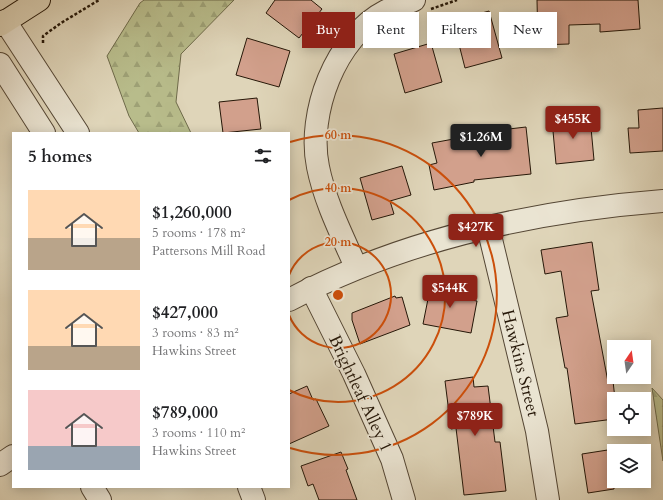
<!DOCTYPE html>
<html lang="en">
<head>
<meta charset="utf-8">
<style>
  :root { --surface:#fff; --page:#f2f2f2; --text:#202124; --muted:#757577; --accent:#8f2418 }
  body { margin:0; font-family:Cardo,serif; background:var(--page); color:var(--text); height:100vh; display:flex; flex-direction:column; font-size:15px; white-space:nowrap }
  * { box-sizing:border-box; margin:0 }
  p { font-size:13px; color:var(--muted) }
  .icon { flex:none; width:22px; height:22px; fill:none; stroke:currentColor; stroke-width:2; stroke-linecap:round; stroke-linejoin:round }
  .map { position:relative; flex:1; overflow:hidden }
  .drawer { position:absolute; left:12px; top:132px; width:278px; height:356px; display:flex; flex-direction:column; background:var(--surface); border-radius:0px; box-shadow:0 2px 10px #0003 }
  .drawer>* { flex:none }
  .guide { position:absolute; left:302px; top:12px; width:301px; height:36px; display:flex; gap:8px }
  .needle { width:26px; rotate:13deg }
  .fabs { position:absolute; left:607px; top:340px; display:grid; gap:8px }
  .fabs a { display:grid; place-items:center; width:44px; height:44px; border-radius:0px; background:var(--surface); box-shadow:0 2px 10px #0003; font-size:20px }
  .price { position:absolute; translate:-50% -34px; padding:0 9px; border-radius:4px; background:var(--accent); color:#fff; font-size:13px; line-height:26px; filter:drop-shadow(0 1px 2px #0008) }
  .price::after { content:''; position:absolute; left:50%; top:24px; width:12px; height:9px; margin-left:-6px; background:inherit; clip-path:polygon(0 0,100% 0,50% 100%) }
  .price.current { background:#222; color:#fff }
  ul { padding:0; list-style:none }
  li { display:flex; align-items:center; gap:12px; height:100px; padding:0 16px }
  li span { display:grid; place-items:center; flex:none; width:112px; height:80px; border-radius:0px; color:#555 }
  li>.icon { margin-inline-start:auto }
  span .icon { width:48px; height:48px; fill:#fffc; stroke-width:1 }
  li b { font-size:17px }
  h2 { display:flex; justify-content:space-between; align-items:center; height:48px; padding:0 16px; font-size:17px }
  .pill { padding:0 14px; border-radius:0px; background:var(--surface); box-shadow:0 2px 10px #0003; font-size:14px; line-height:36px }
  .pill.current { background:var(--accent); color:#fff }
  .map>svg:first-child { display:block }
</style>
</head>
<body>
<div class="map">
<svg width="663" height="500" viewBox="0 0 663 500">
  <defs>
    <pattern id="forest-firs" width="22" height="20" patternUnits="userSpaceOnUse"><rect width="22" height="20" fill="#b8bc8b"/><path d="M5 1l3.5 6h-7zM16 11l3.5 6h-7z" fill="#9ea176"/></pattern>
  </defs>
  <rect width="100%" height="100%" fill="#dfd5b9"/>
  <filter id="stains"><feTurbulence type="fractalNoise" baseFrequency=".005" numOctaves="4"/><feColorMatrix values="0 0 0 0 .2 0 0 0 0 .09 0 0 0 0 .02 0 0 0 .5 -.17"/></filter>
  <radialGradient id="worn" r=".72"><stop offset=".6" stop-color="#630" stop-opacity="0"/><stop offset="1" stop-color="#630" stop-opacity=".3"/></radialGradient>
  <g fill="url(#forest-firs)" stroke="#6e6a4a">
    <path d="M 144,0 L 234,0 L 181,54 L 176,102 L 191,133 L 139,133 L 129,116 L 107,56 L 140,3 Z"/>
    <path d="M 652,388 L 663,400 L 663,461 Z"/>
  </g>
  <g fill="#d2a08c" stroke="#251708">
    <path d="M 275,0 L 311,0 L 322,9 L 299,38 L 266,13 Z"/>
    <path d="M 537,0 L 638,0 L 640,29 L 600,32 L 600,24 L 569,25 L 569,44 L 538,45 Z"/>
    <path d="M 489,11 L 502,58 L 465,68 L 453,21 Z"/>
    <path d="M 247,38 L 290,51 L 279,87 L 236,75 Z"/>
    <path d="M 431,43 L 442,82 L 405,93 L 394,54 Z"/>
    <path d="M 257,98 L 261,129 L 223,133 L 219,102 Z"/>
    <path d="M 663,108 L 663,151 L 630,153 L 628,128 L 639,128 L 638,110 Z"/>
    <path d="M 590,117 L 594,160 L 556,164 L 552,120 Z"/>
    <path d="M 526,127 L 531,174 L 474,180 L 474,182 L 434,190 L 429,165 L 437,163 L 432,143 L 459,138 L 460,141 L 484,135 L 483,132 Z"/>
    <path d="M 402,166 L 411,195 L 390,201 L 394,214 L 372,220 L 360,178 Z"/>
    <path d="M 592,242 L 599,290 L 591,291 L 608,382 L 613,381 L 615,399 L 614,419 L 575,424 L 567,368 L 565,368 L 556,318 L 568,316 L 561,271 L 545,274 L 541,250 Z"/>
    <path d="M 431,284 L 468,290 L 466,299 L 477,301 L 471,333 L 423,324 Z"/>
    <path d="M 395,296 L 396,298 L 402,297 L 410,325 L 360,344 L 352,320 L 352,313 Z"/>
    <path d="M 473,377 L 474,387 L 488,386 L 495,442 L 500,442 L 506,491 L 464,495 L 456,428 L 451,429 L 445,381 Z"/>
    <path d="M 307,386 L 313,400 L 316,399 L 329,426 L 289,444 L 289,394 Z"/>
    <path d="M 614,449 L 614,489 L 588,493 L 582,454 Z"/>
    <path d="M 341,452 L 348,469 L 346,470 L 357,500 L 319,500 L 313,484 L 308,486 L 301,466 Z"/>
  </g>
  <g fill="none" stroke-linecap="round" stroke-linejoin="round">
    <g stroke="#544634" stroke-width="24">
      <g id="minor">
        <path d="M 5,21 L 78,133"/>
        <path d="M 0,64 L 44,133"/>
        <path d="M 488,227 L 537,431 L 548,500"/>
        <path d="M 356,267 C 342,235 325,202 318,167 C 307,114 335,37 386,11 C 395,7 405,4 414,0"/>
        <path d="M 311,288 L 354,374 L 392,459 L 404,500"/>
        <path d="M 289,300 C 404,239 534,211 663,201"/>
        <path d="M 0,465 L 13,456"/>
        <path d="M 92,487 L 100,500"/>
        <path d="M 249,487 L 254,500"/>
      </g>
    </g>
    <g stroke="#251708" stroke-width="24">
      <path id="major" d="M 0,25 L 39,0"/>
    </g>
    <g stroke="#251708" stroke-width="2.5" stroke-dasharray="3 2" stroke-linecap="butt">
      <path d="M 431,9 L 457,0"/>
      <path d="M 43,43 L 43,36 L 61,23 L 99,0"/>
    </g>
    <use href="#minor" stroke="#eae4d2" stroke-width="22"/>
    <use href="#major" stroke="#dfd5b9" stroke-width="22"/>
  </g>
  <g fill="none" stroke="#cb4f0b" stroke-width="2">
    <path d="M289 275A53 53 0 1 1 289 315"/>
    <path d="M289 200A107 107 0 1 1 289 390"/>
    <path d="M290 142A160 160 0 1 1 290 448"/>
  </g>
  <g text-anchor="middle" stroke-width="3.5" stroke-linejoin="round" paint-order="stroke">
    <g font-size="17" fill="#251708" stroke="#eae4d2">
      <text transform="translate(521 363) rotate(76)" y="6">Hawkins Street</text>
      <text transform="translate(361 393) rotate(65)" y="6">Brightleaf Alley 1</text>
    </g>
  </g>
  <circle cx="338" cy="295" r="6" fill="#cb4f0b" stroke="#eae4d2" stroke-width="2"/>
  <g font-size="12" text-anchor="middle" font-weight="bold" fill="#cb4f0b" stroke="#eae4d2" stroke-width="3.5" stroke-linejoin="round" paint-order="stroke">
    <text x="338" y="139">60 m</text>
    <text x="338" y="192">40 m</text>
    <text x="338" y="246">20 m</text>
  </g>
  <rect width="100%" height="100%" filter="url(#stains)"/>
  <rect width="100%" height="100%" fill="url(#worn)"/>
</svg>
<div class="fabs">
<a><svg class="needle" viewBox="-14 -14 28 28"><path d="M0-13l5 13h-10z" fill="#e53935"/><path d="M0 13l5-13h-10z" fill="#757577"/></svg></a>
<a><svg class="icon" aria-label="locate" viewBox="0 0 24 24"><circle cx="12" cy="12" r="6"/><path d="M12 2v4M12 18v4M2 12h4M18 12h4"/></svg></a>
<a><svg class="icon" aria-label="layers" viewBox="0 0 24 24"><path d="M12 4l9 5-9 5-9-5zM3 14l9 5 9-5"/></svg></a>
</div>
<b class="price" style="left:573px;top:140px">$455K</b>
<b class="price current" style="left:481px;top:158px">$1.26M</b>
<b class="price" style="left:476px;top:248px">$427K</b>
<b class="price" style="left:450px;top:309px">$544K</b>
<b class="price" style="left:475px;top:437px">$789K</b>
<div class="guide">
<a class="pill current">Buy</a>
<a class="pill">Rent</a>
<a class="pill">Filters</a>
<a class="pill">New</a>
</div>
<section class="drawer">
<h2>5 homes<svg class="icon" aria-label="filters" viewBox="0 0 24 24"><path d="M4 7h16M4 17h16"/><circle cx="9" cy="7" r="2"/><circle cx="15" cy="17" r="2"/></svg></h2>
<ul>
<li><span style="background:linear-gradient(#ffd9b3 60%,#b9a48a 0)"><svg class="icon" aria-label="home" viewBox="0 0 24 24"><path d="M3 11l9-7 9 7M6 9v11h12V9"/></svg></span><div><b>$1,260,000</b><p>5 rooms · 178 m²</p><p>Pattersons Mill Road</p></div></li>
<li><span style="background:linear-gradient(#ffd9b3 70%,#b9a48a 0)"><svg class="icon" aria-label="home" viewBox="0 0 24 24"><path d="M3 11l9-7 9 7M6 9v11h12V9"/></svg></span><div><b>$427,000</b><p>3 rooms · 83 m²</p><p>Hawkins Street</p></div></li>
<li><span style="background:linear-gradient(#f6c9c9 70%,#9aa5b1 0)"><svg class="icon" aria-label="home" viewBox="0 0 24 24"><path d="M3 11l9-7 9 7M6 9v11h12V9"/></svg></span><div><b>$789,000</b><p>3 rooms · 110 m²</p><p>Hawkins Street</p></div></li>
</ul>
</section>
</div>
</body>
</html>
